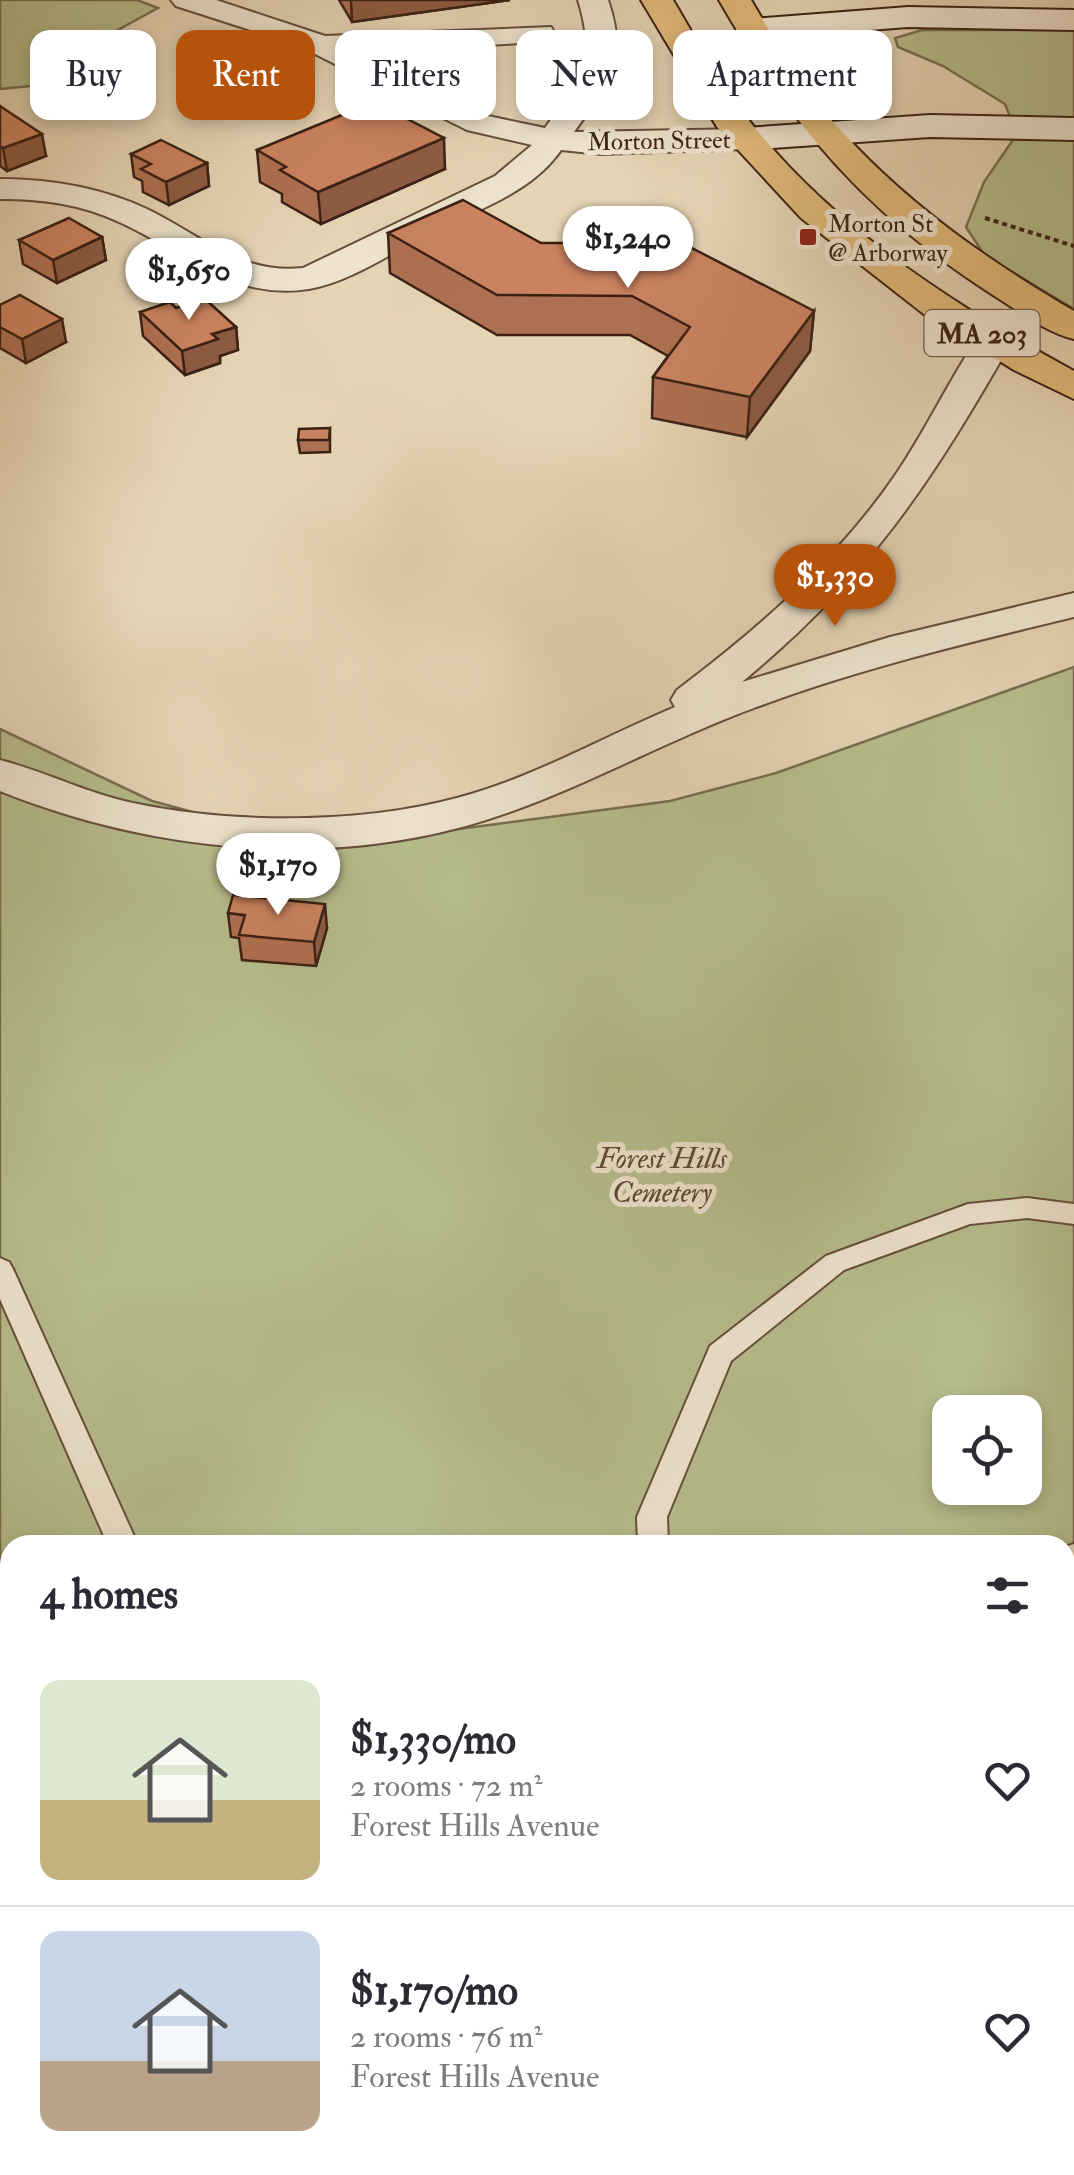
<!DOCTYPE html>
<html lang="en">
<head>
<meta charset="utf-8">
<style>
  :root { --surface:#fff; --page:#f2f2f3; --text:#2b2b33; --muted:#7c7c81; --line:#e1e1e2; --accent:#b45309 }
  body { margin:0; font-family:"IM FELL Double Pica",serif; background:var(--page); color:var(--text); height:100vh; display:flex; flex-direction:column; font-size:38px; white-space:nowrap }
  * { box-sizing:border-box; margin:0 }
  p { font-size:32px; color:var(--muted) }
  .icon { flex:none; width:55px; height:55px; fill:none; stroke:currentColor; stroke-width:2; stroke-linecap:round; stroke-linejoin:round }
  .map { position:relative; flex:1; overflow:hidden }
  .details { position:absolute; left:0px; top:1535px; width:1075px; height:640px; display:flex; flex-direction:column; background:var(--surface); border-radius:30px 30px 0 0; box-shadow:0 5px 15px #0003 }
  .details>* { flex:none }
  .guide { position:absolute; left:30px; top:30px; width:1015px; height:90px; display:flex; gap:20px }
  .buttons { position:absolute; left:932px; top:1395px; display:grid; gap:20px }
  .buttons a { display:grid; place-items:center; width:110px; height:110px; border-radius:20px; background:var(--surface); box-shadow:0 5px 15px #0003; font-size:50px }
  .price { position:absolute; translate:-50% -85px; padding:0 22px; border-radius:35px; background:#fff; color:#222; font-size:32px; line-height:65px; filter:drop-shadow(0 2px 5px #0008) }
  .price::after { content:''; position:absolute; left:50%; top:60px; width:30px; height:22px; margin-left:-15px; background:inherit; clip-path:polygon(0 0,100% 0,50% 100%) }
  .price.on { background:var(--accent); color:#fff }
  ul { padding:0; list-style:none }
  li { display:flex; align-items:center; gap:30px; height:250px; padding:0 40px }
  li+li { border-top:2px solid var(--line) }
  li span { display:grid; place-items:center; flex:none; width:280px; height:200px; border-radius:20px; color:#555 }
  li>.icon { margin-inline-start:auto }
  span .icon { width:120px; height:120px; fill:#fffc; stroke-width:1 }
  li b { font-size:42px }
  h2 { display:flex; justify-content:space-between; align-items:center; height:120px; padding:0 40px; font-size:42px }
  .chip { padding:0 35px; border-radius:20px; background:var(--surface); box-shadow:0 5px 15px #0003; font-size:35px; line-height:90px }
  .chip.on { background:var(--accent); color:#fff }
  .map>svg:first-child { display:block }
</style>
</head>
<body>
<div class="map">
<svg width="1074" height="2175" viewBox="0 0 1074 2175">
  <rect width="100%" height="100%" fill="#e5d4b4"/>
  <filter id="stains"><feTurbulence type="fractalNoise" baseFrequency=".002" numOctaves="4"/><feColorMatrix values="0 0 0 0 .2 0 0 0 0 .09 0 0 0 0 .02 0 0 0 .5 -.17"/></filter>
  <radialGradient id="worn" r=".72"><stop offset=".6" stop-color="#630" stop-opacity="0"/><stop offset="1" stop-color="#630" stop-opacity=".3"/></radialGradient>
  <g fill="#b6bc8c" stroke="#786e50" stroke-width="2.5" fill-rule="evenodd">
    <path d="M 0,0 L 137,0 L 158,8 L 74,54 L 124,77 L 0,89 Z"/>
    <path d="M 922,30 L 1074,30 L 1074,309 L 985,256 L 966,227 L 984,182 L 1017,134 L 1005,104 L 943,66 L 898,47 L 895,38 Z"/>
    <path d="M 1074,667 L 1074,2175 L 0,2175 L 0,729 L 152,801 L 323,847 L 670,801 L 776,773 ZM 950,1412 L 1025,1412 L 1025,1488 L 950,1488 ZM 10,1545 L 1065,1545 L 1065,2165 L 10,2165 Z"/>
  </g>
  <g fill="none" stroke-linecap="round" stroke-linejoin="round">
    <g stroke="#664e3c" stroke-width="4">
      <g id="lane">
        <path d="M 1027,1198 L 1074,1204 L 1074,1224 L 1027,1218 L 970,1224 L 844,1270 L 731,1361 L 667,1517 L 668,1545 L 638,1545 L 637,1517 L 710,1346 L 826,1256 L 968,1204 Z"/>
        <path d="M 0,1258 L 9,1262 L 13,1269 L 138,1545 L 108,1545 L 0,1299 Z"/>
        <path d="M 1074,1544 L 1074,1582 L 1065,1585 L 1065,1547 Z"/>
        <path d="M 1065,1642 L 1074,1646 L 1074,1689 L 1065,1685 Z"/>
        <path d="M 1074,1717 L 1074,1747 L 1065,1750 L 1065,1720 Z"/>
        <path d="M 227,2165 L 263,2165 L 266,2175 L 230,2175 Z"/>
        <path d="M 660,2165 L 696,2165 L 694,2175 L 658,2175 Z"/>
      </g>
    </g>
    <g stroke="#664e3c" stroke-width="4">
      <g id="street">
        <path d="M 171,0 L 216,0 L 325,36 L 551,27 L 555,33 L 551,39 L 540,42 L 359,52 L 488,116 L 545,128 C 580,80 597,61 578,0 L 608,0 C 629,62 610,82 574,132 L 746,129 L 762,139 L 746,149 L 601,154 L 561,150 C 532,192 478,210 434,231 C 396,250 351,282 309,289 C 232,301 184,251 119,222 C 81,204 42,199 0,199 L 0,179 C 51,179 103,188 149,210 C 202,236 241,275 303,268 L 495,176 L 532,145 L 467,130 L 297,45 L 176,6 Z"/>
        <path d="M 994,330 L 1007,333 L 1012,341 C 931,483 870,576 742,682 L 890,637 L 1074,593 L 1074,617 C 966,643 858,669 754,708 C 664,741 580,790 489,819 C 331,870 151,852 0,791 L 0,760 C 47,772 90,795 138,804 C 234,824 361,824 457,798 C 533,778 603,737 675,707 L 671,700 L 677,690 C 758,629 836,561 894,477 C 926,431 949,379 981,333 Z"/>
      </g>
    </g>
    <g stroke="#3b2114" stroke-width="4">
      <g id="secondary">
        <path d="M 908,7 L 1074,10 L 1074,30 L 908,27 L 753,39 L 741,36 L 736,29 L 741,22 L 753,19 Z"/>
        <path d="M 930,115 L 1074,118 L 1074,140 L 930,137 L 746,150 L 733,147 L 728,139 L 733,131 L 746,128 Z"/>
      </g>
    </g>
    <g stroke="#3b2114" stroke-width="4">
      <g id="highway">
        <path d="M 641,0 L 673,0 C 695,37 715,76 741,110 C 825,223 952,304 1074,371 L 1074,399 L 1014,370 L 925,315 L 801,218 L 717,127 Z"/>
        <path d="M 719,0 L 751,0 C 771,33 789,67 813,98 C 884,187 976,254 1074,311 L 1074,339 C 1045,332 1019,311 993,295 C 867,214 793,128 719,0 Z"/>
      </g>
    </g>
    <path stroke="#3b2114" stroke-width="4" stroke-dasharray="5 4" stroke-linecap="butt" d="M 985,218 L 1074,246"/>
    <use href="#lane" fill="#eee3ce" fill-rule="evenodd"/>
    <use href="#street" fill="#eee3ce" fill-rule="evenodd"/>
    <use href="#secondary" fill="#eee3ce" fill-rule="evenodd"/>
    <use href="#highway" fill="#e2ba7a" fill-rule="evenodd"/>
  </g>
  <g fill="#ae7052" stroke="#3b2114" stroke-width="2.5">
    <path d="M 339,0 L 510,0 L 352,22 Z"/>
    <path d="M 0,106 L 46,156 L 7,171 L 0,166 Z"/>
    <path d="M 398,106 L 399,114 L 445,169 L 321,224 L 282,202 L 282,194 L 260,182 L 257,150 Z"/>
    <path d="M 131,154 L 207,163 L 209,186 L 169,205 L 143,192 L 142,181 L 134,177 Z"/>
    <path d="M 388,233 L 541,243 L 814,311 L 810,351 L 747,437 L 652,418 L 653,377 L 668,356 L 630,335 L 497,335 L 390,273 Z"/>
    <path d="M 102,237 L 106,260 L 57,283 L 23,264 L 19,240 Z"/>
    <path d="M 0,305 L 66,342 L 26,363 L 0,348 Z"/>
    <path d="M 176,308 L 236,327 L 238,350 L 220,356 L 220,363 L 185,375 L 143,336 L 140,312 Z"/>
    <path d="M 330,428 L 330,452 L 300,453 L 298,440 Z"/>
    <path d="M 228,913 L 327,928 L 316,966 L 242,960 L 239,938 L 231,937 Z"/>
  </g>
  <g fill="#8d5b42" stroke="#3b2114" stroke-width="2.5">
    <path d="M 351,0 L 510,0 L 352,22 Z"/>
    <path d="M 42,134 L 46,156 L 7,171 L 3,148 Z"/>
    <path d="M 444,138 L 445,169 L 321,224 L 318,192 Z"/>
    <path d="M 207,163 L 209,186 L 169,205 L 166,182 Z"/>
    <path d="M 102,237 L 106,260 L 57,283 L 53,260 Z"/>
    <path d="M 814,311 L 810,351 L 747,437 L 750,397 Z"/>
    <path d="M 62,319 L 66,342 L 26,363 L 22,339 Z"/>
    <path d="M 236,327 L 238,350 L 220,356 L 220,363 L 185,375 L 182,351 L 212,334 Z"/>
    <path d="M 325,904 L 327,928 L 316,966 L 314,942 Z"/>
  </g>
  <g fill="#ca825f" stroke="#3b2114" stroke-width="2.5">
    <path d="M 383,98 L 398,106 L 390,110 L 444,138 L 318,192 L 280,170 L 286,167 L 257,150 Z"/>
    <path d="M 0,106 L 42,134 L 3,148 L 0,146 Z"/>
    <path d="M 161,140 L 207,163 L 166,182 L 141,169 L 151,164 L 131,154 Z"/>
    <path d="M 463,200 L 541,243 L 682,243 L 814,311 L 750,397 L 653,377 L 690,327 L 632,296 L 497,295 L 388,233 Z"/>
    <path d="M 69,218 L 102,237 L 53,260 L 19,240 Z"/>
    <path d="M 20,295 L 62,319 L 22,339 L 0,327 L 0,305 Z"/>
    <path d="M 204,298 L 236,327 L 212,334 L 218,339 L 182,351 L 140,312 L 170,302 L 176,308 Z"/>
    <path d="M 330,428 L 329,440 L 298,440 L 299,429 Z"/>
    <path d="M 233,895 L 325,904 L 314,942 L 239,935 L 245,915 L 228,913 Z"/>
  </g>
  <rect fill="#8f2418" stroke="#eee3ce" stroke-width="4" x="798" y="227" width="20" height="20" rx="5"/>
  <g text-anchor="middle" stroke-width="10" stroke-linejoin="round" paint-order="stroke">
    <g font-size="25" fill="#3b2114" stroke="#eee3ce">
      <text transform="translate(659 140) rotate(-1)" y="9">Morton Street</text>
    </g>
    <g font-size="25" fill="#3b2114" stroke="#eee3ce" text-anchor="start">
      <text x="828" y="232">Morton St<tspan x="828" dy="29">@ Arborway</tspan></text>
    </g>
    <rect fill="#eee3ce" stroke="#715b4c" stroke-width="2.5" x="924.5" y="310" width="115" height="46" rx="8"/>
    <g font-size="28" font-weight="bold" fill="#3b2114">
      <text x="982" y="343">MA 203</text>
    </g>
    <g font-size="30" font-style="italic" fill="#5a4832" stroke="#eee3ce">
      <text x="662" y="1168">Forest Hills<tspan x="662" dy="34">Cemetery</tspan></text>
    </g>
  </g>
  <rect width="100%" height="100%" filter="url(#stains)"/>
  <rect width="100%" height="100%" fill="url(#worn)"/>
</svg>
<div class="buttons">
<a><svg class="icon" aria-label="locate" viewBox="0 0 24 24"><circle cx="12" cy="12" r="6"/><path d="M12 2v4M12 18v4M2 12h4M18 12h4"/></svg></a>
</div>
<b class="price" style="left:628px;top:291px">$1,240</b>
<b class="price" style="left:189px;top:323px">$1,650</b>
<b class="price on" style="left:835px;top:629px">$1,330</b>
<b class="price" style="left:278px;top:918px">$1,170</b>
<div class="guide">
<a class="chip">Buy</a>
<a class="chip on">Rent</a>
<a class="chip">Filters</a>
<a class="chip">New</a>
<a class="chip">Apartment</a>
</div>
<section class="details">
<h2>4 homes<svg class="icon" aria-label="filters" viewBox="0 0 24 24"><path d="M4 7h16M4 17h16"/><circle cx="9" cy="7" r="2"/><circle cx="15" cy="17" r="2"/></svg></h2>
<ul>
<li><span style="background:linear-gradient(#dfe7d0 60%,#c2b280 0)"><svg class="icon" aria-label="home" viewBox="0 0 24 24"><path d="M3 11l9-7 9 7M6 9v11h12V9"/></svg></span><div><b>$1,330/mo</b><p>2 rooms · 72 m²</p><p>Forest Hills Avenue</p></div><svg class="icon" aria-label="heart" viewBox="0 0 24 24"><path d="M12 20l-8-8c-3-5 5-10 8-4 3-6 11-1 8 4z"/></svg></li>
<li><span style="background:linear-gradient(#c9d6e8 65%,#b9a48a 0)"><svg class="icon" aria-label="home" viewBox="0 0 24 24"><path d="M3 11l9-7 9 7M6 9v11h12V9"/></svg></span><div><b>$1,170/mo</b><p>2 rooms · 76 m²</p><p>Forest Hills Avenue</p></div><svg class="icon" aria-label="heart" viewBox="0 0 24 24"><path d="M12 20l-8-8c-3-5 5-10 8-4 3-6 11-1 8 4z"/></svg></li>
</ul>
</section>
</div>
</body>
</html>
